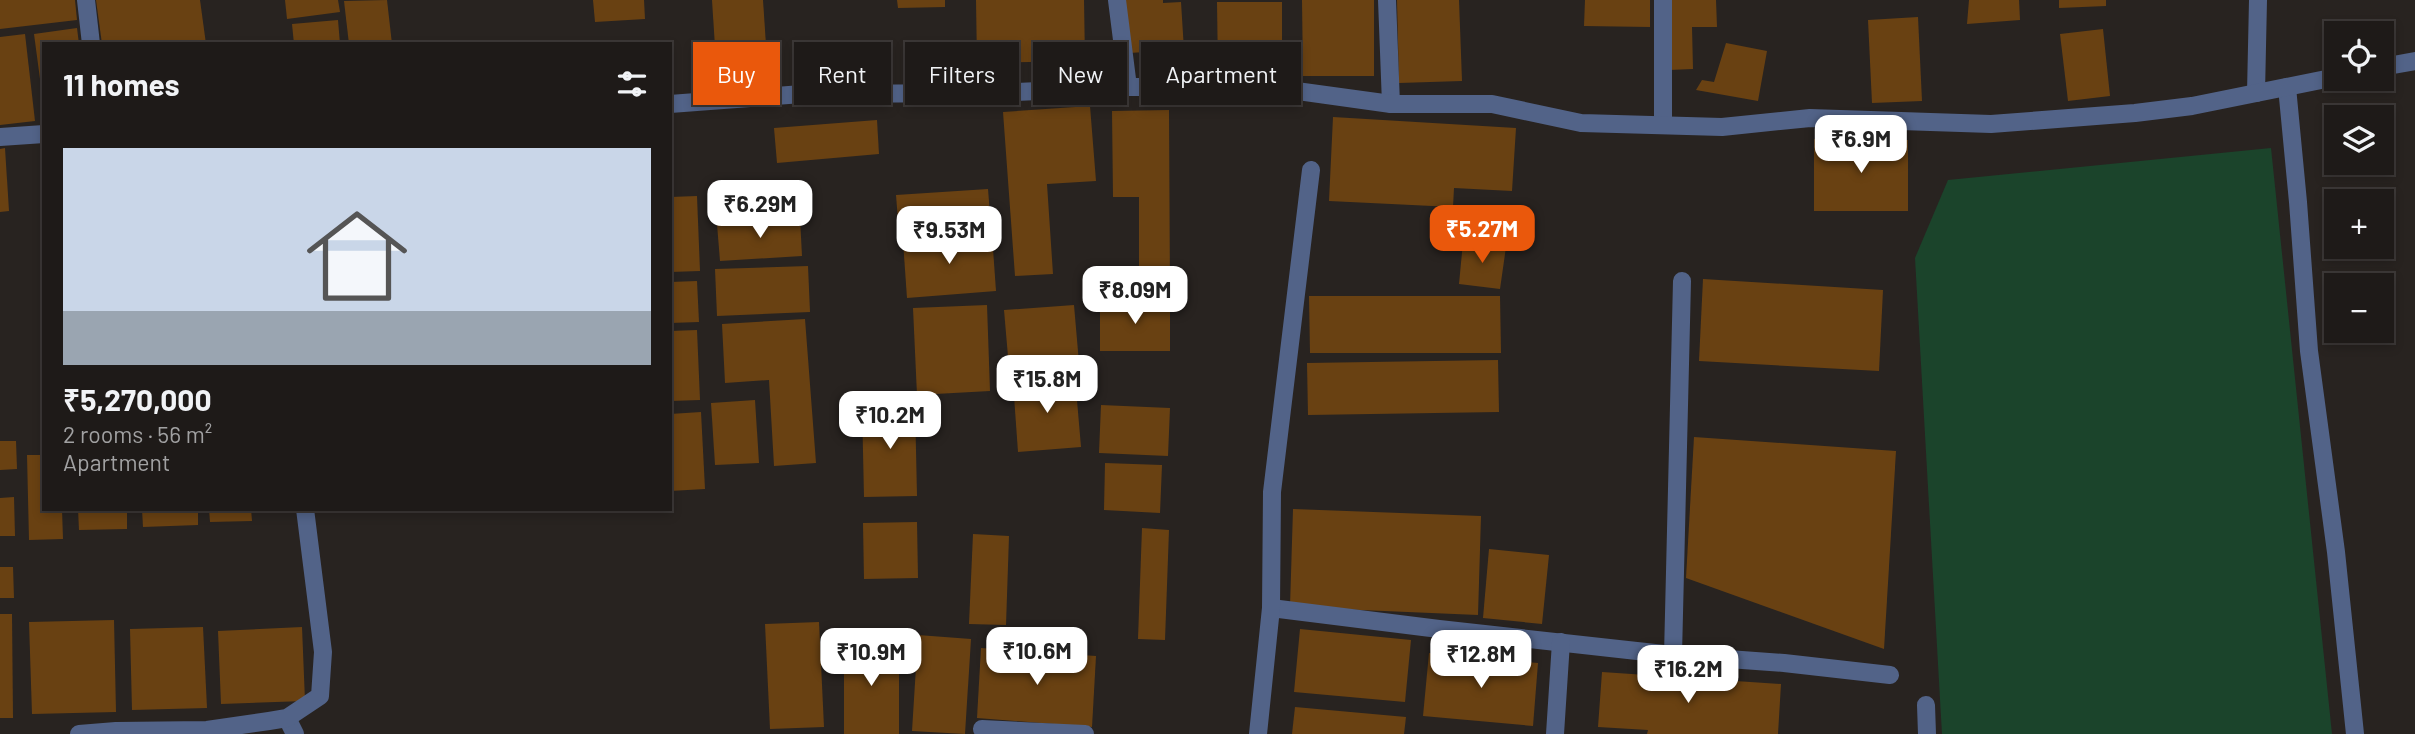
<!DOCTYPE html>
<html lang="en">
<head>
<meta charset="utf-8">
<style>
  :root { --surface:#1e1a18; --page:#2b2725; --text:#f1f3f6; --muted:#a1a1a2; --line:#3c3837; --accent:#ea580c }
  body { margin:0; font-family:Barlow,sans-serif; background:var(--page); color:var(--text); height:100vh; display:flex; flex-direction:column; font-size:26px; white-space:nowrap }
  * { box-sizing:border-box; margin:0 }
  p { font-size:23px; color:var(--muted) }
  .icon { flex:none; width:38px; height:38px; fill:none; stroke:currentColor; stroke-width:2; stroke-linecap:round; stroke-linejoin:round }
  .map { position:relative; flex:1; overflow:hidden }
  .details { position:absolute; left:42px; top:42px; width:630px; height:469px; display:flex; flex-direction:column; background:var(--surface); border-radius:0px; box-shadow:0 4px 10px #0003,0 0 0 2px var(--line) }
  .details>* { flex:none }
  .hud { position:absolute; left:693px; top:42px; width:665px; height:63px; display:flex; gap:14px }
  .tools { position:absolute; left:2324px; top:21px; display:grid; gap:14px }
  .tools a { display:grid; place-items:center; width:70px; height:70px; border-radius:0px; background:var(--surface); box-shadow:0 4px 10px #0003,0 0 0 2px var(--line); font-size:35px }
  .price { position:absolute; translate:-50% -60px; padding:0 16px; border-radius:14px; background:#fff; color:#222; font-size:23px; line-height:46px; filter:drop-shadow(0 2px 4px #0008) }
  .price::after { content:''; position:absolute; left:50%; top:42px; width:21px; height:16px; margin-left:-10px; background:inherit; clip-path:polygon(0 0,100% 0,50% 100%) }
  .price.selected { background:var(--accent); color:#fff }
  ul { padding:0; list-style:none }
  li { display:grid; align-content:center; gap:14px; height:371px; padding:0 21px }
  li span { display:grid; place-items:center; height:217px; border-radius:0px; color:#555 }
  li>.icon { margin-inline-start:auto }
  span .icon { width:126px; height:126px; fill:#fffc; stroke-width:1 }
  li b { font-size:30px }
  h2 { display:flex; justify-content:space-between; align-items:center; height:84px; padding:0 21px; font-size:30px }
  .pill { padding:0 24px; border-radius:0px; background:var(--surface); box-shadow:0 4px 10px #0003,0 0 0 2px var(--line); font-size:24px; line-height:63px }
  .pill.selected { background:var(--accent); color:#fff }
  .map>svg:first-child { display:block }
</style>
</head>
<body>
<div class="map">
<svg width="2415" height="734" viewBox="0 0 2415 734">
  <rect width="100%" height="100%" fill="#282320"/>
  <path fill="#1b442b" d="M 2271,148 L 2332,734 L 1942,734 L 1915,258 L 1948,180 Z"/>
  <g fill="#694112">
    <path d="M 0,0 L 75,0 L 77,20 L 0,29 Z"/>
    <path d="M 96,0 L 200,0 L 206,44 L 102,44 Z"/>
    <path d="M 285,0 L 338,0 L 340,12 L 287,19 Z"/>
    <path d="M 387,0 L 392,44 L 349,44 L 344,1 Z"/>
    <path d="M 593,0 L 644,0 L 645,19 L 595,22 Z"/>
    <path d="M 712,0 L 763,0 L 768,75 L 717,78 Z"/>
    <path d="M 897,0 L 945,0 L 945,7 L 898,8 Z"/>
    <path d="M 976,0 L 1084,0 L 1085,61 L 977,63 Z"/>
    <path d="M 1125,0 L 1163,0 L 1163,3 L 1181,2 L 1184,50 L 1128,53 Z"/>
    <path d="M 1302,0 L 1374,0 L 1374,76 L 1303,76 Z"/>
    <path d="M 1397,0 L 1459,0 L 1462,81 L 1399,83 Z"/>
    <path d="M 1585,0 L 1650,0 L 1650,27 L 1584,26 Z"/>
    <path d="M 1668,0 L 1716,0 L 1717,27 L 1692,27 L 1693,69 L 1669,70 Z"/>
    <path d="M 1969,0 L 2019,0 L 2020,20 L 1967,24 Z"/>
    <path d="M 2059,0 L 2106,0 L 2106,6 L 2059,8 Z"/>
    <path d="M 1217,2 L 1282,2 L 1282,71 L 1218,71 Z"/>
    <path d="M 1918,17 L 1922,101 L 1872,103 L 1868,20 Z"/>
    <path d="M 338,20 L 340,44 L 294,44 L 292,24 Z"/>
    <path d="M 77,28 L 79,44 L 44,44 L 42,94 L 34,34 Z"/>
    <path d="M 2103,29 L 2110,96 L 2068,101 L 2060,34 Z"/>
    <path d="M 25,34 L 35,121 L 0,125 L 0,37 Z"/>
    <path d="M 1726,43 L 1767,51 L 1758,101 L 1696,90 L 1702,80 L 1714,82 Z"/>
    <path d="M 1090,106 L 1096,181 L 1047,184 L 1053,274 L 1015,276 L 1003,112 Z"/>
    <path d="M 1169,110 L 1170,294 L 1139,294 L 1139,197 L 1113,197 L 1112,111 Z"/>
    <path d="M 1333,117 L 1516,128 L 1512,191 L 1454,188 L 1453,207 L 1329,201 Z"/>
    <path d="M 877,120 L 879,154 L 777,163 L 774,128 Z"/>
    <path d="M 1814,139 L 1908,140 L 1908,211 L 1814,211 Z"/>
    <path d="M 5,148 L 9,211 L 0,212 L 0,149 Z"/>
    <path d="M 988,189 L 991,227 L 899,233 L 896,195 Z"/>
    <path d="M 697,196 L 700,271 L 670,272 L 670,197 Z"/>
    <path d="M 800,218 L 802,256 L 720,261 L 717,224 Z"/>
    <path d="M 992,235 L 996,291 L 907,298 L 903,241 Z"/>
    <path d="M 1463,242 L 1506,247 L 1500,289 L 1459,284 Z"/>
    <path d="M 808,266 L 810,312 L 717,316 L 715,269 Z"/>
    <path d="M 1703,279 L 1883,290 L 1879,371 L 1699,361 Z"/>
    <path d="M 697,281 L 699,322 L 670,323 L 670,282 Z"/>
    <path d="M 1309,296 L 1500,296 L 1501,353 L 1310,353 Z"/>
    <rect x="1100" y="301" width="70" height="50"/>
    <path d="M 987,305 L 990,391 L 917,395 L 913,308 Z"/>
    <path d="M 1074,305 L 1079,363 L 1009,368 L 1004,310 Z"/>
    <path d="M 805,319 L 816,463 L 774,466 L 769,380 L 725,383 L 722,324 Z"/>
    <path d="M 697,330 L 700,400 L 670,401 L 670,331 Z"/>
    <path d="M 1498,360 L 1499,412 L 1308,415 L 1307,363 Z"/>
    <path d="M 1075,377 L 1081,447 L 1018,452 L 1013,382 Z"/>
    <path d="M 755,400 L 759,463 L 715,465 L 711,403 Z"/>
    <path d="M 915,405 L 917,496 L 864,497 L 862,406 Z"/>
    <path d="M 1101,405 L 1170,408 L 1168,456 L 1099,453 Z"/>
    <path d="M 701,412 L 705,489 L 670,491 L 670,414 Z"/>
    <path d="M 1694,437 L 1896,451 L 1884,649 L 1686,578 Z"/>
    <path d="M 0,441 L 16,441 L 17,469 L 0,470 Z"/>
    <path d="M 27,455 L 44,455 L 44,509 L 62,509 L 63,539 L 29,540 Z"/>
    <path d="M 1105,463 L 1162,465 L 1160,513 L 1104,510 Z"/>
    <path d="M 14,497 L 15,536 L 0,536 L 0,498 Z"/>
    <path d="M 78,509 L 127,509 L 127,529 L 79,530 Z"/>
    <path d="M 142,509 L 198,509 L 198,525 L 143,527 Z"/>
    <path d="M 209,509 L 251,509 L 252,521 L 210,522 Z"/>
    <path d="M 1293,509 L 1481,516 L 1478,615 L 1290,607 Z"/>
    <path d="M 917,522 L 918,578 L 864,579 L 863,523 Z"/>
    <path d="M 1142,528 L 1169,530 L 1165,640 L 1138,639 Z"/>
    <path d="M 973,534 L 1009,536 L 1006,625 L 969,624 Z"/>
    <path d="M 1489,549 L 1549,555 L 1542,624 L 1483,618 Z"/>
    <path d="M 0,567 L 13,567 L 14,598 L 0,598 Z"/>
    <path d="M 0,614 L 12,614 L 13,718 L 0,718 Z"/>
    <path d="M 114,620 L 116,712 L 32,714 L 29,622 Z"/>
    <path d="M 819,622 L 824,727 L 770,729 L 765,624 Z"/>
    <path d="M 203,627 L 207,708 L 132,710 L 130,629 Z"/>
    <path d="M 302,627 L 305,701 L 221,704 L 218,631 Z"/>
    <path d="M 1300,629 L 1411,640 L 1405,702 L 1294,692 Z"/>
    <path d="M 918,635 L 971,639 L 965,734 L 912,731 Z"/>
    <path d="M 844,642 L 899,643 L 899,734 L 844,734 Z"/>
    <path d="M 981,648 L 1096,656 L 1092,727 L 977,718 Z"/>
    <path d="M 1429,653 L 1538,663 L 1533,726 L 1423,716 Z"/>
    <path d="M 1602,672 L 1781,684 L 1778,734 L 1647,734 L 1648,730 L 1598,727 Z"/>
    <path d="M 1295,707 L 1406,717 L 1404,734 L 1292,734 Z"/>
  </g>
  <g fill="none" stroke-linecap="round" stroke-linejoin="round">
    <g stroke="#526388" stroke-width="18">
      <path d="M 86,0 L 91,44"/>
      <path d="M 1117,0 L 1128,87"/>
      <path d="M 1387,0 L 1391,104"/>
      <path d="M 1663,0 L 1663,124"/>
      <path d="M 2382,67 L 2415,61"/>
      <path d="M 2287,87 L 2298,202 L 2309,351 L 2336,552 L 2355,734"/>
      <path d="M 2256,93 L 2258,0"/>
      <path d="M 670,104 L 802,94 L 992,93 L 1128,87 L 1268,87 L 1391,104 L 1492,104 L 1581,123 L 1722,127 L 1810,118 L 1991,124 L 2135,113 L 2192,106 L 2336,77"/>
      <path d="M 0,137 L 44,134"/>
      <path d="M 1271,608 L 1439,629 L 1673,655 L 1784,663 L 1890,675"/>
      <path d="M 1673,655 L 1682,281"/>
      <path d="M 1926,705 L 1927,734"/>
      <path d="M 287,718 L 295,734"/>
      <path d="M 982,729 L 1085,734"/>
      <path d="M 79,734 L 116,731 L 207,730 L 269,721 L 287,718 L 320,696 L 323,652 L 305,509"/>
      <path d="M 1258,734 L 1271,608 L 1272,492 L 1311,170"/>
      <path d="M 1555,734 L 1561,642"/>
    </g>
  </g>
</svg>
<div class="tools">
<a><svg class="icon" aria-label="locate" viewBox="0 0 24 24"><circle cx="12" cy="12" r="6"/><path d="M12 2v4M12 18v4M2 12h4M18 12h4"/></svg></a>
<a><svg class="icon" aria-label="layers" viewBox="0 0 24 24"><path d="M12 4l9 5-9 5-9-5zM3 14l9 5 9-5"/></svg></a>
<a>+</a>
<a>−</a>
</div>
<b class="price" style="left:1861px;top:175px">₹6.9M</b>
<b class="price" style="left:760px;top:240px">₹6.29M</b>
<b class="price selected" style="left:1482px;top:265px">₹5.27M</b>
<b class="price" style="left:949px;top:266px">₹9.53M</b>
<b class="price" style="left:1135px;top:326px">₹8.09M</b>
<b class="price" style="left:1047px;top:415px">₹15.8M</b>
<b class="price" style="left:890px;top:451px">₹10.2M</b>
<b class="price" style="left:1037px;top:687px">₹10.6M</b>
<b class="price" style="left:871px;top:688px">₹10.9M</b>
<b class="price" style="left:1481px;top:690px">₹12.8M</b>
<b class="price" style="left:1688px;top:705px">₹16.2M</b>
<div class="hud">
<a class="pill selected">Buy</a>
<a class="pill">Rent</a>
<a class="pill">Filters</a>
<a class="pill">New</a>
<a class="pill">Apartment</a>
</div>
<section class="details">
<h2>11 homes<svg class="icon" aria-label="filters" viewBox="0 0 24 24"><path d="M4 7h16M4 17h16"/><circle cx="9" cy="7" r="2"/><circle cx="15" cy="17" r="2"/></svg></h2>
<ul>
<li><span style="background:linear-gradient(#c9d6e8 75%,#9aa5b1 0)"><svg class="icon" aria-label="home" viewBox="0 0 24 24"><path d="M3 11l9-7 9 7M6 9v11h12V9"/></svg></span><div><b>₹5,270,000</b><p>2 rooms · 56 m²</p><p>Apartment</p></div></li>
</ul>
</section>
</div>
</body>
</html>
